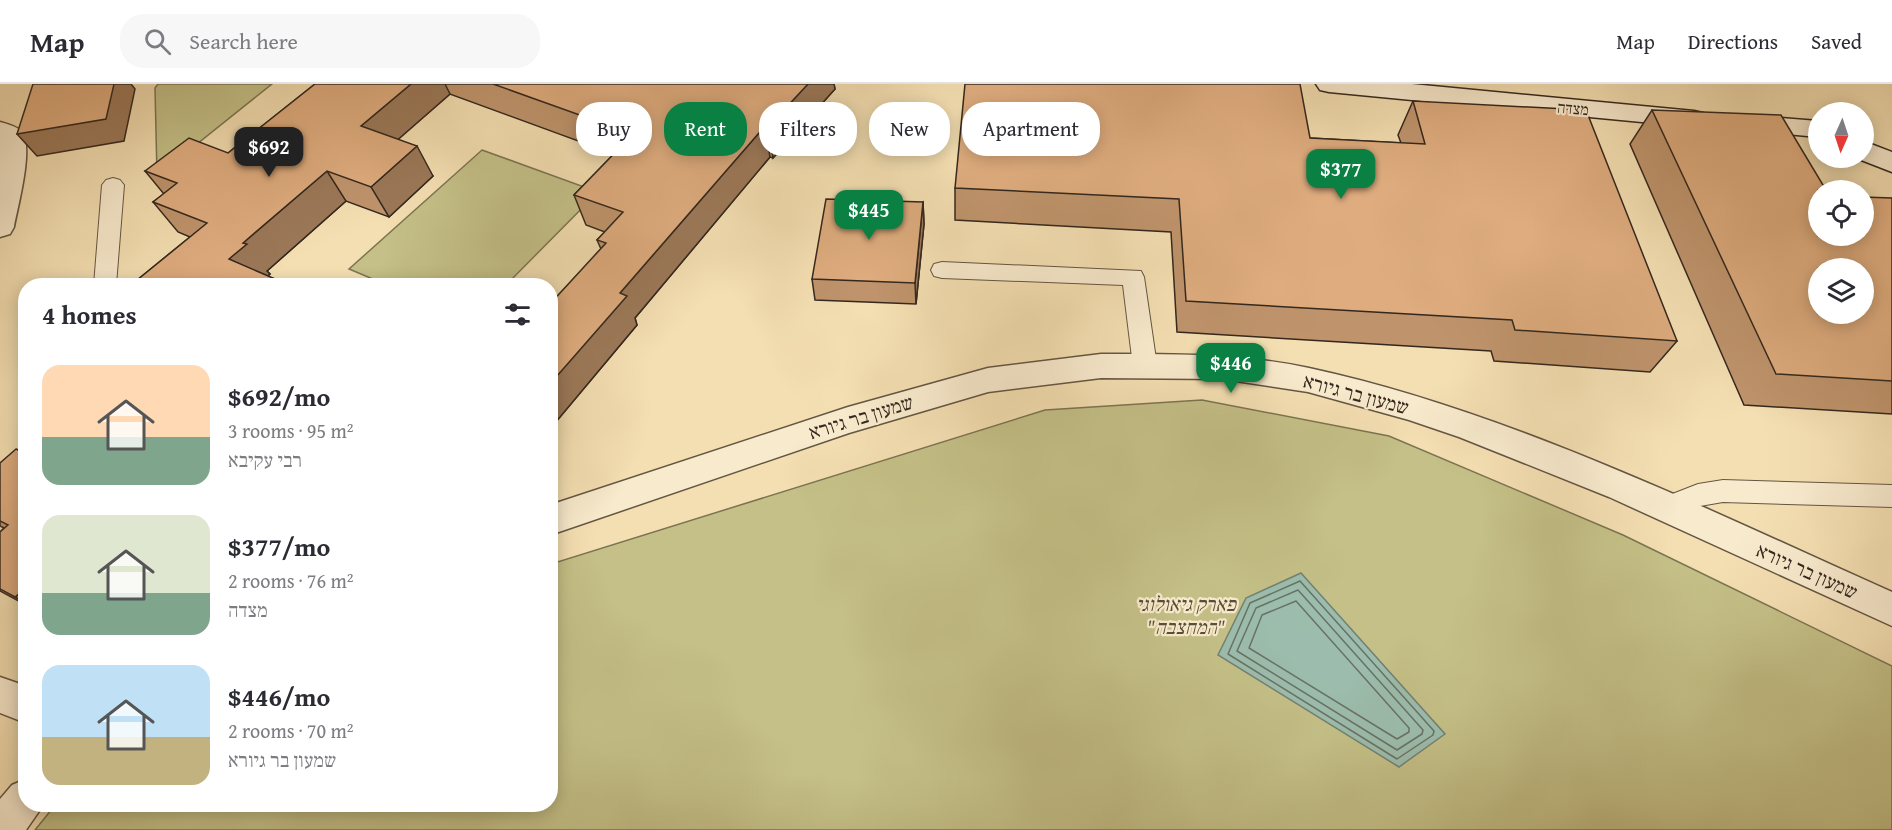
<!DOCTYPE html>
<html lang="en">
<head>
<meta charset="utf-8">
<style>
  :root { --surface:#fff; --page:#f7f7f7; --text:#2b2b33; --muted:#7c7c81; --line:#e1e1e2; --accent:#0b8043 }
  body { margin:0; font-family:"Gentium Book Plus","Frank Ruhl Libre",serif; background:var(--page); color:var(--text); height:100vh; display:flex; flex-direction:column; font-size:22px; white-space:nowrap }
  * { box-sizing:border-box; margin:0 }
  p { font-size:20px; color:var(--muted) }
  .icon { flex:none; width:33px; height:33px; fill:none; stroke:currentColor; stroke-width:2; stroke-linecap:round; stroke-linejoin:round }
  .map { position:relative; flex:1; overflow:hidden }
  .drawer { position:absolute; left:18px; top:194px; width:540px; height:534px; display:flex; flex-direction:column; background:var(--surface); border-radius:24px; box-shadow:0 3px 15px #0003 }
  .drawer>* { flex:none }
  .banner { position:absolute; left:576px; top:18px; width:570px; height:54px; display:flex; gap:12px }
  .needle { width:39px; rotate:183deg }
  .fabs { position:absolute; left:1808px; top:18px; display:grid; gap:12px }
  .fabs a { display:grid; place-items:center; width:66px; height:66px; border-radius:50%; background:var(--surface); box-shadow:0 3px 15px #0003; font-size:30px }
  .price { position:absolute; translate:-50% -51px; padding:0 14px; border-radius:12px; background:var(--accent); color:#fff; font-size:20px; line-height:39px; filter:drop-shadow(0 2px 3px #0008) }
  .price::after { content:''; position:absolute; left:50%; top:36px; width:18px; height:14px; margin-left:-9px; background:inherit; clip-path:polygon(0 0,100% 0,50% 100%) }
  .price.active { background:#222; color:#fff }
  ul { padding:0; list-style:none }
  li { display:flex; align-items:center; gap:18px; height:150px; padding:0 24px }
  li span { display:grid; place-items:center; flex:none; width:168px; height:120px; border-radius:18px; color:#555 }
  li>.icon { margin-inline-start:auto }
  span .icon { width:72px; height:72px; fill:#fffc; stroke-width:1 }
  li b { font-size:26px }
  h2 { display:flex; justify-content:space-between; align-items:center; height:72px; padding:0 24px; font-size:26px }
  .pill { padding:0 21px; border-radius:24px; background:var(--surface); box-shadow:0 3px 15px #0003; font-size:21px; line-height:54px }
  .pill.active { background:var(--accent); color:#fff }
  header { display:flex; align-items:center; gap:36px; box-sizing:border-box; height:84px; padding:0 30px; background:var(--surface); border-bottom:2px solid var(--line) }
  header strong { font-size:28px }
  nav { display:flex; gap:33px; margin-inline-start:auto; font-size:21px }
  .search { width:420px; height:54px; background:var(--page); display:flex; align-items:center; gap:15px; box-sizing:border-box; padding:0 21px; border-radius:24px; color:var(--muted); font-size:22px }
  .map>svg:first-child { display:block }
</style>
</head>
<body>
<header>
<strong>Map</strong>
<div class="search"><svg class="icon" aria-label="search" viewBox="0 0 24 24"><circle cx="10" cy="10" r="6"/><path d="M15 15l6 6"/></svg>Search here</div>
<nav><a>Map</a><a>Directions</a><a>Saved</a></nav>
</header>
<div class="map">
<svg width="1892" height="746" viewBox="0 0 1892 746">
  <rect width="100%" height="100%" fill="#f4dfb2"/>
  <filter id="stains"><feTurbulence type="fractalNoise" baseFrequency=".00333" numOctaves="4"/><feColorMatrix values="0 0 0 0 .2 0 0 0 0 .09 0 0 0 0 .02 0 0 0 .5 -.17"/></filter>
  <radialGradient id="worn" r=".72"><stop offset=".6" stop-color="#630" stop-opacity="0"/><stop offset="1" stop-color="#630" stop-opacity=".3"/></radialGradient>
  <g fill="#c4c087" stroke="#7c7452" stroke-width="1.5">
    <path d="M 158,0 L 272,0 L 157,92 L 155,4 Z"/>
    <path d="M 482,66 L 598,108 L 506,201 L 387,201 L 349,185 Z"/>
    <path d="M 1202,316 L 1389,352 L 1623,451 L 1892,582 L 1892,746 L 35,746 L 56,720 L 550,720 L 551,480 L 1045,326 Z"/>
  </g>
  <path fill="#9cbdad" stroke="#728174" stroke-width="1.5" d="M 1301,489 L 1445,650 L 1399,683 L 1218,571 L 1246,514 Z"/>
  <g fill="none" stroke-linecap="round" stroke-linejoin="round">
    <g stroke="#687266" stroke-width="1.5">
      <path d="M 1300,497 L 1434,647 L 1433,651 L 1397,675 L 1228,570 L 1250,519 Z"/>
      <path d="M 1298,506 L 1423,646 L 1422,650 L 1397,666 L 1237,567 L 1256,524 Z"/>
      <path d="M 1296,517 L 1409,644 L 1409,648 L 1397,655 L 1249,564 L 1262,531 Z"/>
    </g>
    <g stroke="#645643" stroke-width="2">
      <g id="lane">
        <path d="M 113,94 L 120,96 L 124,101 L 116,201 L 94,201 L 102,101 L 106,96 Z"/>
        <path d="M 942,178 L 1141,187 L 1144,193 L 1157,282 L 1153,289 L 1145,291 L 1137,289 L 1133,282 L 1123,201 L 942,194 L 934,192 L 931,186 L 934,180 Z"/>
        <path d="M 1723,396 L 1892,401 L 1892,423 L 1723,418 L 1700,422 L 1666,435 L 1657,432 L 1653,424 L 1657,416 L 1698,400 Z"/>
      </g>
    </g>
    <g stroke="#645643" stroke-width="3">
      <g id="street">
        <path d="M 0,38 C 7,40 16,42 21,47 C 35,61 17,125 14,143 L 10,150 L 0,153 Z"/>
        <path d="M 1101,270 C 1171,270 1240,269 1309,284 C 1508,327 1706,425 1892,508 L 1892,542 L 1609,413 L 1459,353 L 1409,336 L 1308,308 L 1222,295 L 1101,294 L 988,308 L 849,349 L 550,451 L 550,421 L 848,323 L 988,284 Z"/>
        <path d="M 0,593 L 26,602 L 26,639 L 0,629 Z"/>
        <path d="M 26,695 L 26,720 L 44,720 L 26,746 L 0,746 L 0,715 L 12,701 Z"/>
      </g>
    </g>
    <g stroke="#34281e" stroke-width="3">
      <g id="secondary">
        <path d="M 1316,0 L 1412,0 L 1694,27 L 1703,29 L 1707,35 L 1703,41 L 1694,43 L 1329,8 L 1320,6 Z"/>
        <path d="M 1742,31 L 1818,37 L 1818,53 L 1733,45 L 1729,39 L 1733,33 Z"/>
        <path d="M 1863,57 L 1892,68 L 1892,88 L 1856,74 L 1863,74 Z"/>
      </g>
    </g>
    <use href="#lane" fill="#f8eacd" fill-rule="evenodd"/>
    <use href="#street" fill="#f8eacd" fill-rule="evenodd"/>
    <use href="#secondary" fill="#f8eacd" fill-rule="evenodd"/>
  </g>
  <g fill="#bf946c" stroke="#34281e" stroke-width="1.5">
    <path d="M 315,0 L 834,0 L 835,5 L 773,74 L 770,73 L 635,234 L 637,241 L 550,345 L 550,220 L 601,165 L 597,156 L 605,148 L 586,141 L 574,111 L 614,70 L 450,10 L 398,55 L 433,92 L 389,133 L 346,117 L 267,187 L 270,190 L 268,192 L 131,201 L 190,153 L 178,148 L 153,118 L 164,110 L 145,87 L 228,69 Z"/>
    <path d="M 1413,17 L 1677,257 L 1650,288 L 1494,277 L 1491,267 L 1177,248 L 1171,148 L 955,136 L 955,104 L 1310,54 L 1401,59 L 1398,51 Z"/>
    <path d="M 1652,26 L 1818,152 L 1892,114 L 1892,330 L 1744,321 L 1630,60 Z"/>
    <path d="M 923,118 L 924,140 L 916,220 L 815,216 L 812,195 Z"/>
    <path d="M 26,369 L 26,521 L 0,507 L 0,448 L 4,444 L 0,442 L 0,379 Z"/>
  </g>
  <g fill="#9b7858" stroke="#34281e" stroke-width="1.5">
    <path d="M 114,0 L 131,0 L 135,5 L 124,57 L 37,72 L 17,50 Z"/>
    <path d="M 411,0 L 445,0 L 450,10 L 378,73 L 361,42 Z"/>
    <path d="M 808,0 L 834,0 L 835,5 L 773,74 L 768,43 Z"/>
    <path d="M 765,42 L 770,73 L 635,234 L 637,241 L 550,345 L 550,300 L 620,209 Z"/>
    <path d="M 417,62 L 433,92 L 389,133 L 371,103 Z"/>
    <path d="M 327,87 L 346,117 L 267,187 L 270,190 L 257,201 L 229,175 L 243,159 Z"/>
    <path d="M 923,118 L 924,140 L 916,220 L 915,199 Z"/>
    <path d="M 26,504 L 26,520 L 15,513 Z"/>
  </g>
  <g fill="#deac7e" stroke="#34281e" stroke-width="1.5" fill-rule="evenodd">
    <path d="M 33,0 L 114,0 L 106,35 L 17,50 Z"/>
    <path d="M 315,0 L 411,0 L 361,42 L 417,62 L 371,103 L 327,87 L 243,159 L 247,160 L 229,175 L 289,201 L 131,201 L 207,139 L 153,118 L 177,99 L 145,87 L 189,54 L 228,69 Z"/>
    <path d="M 493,0 L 808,0 L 768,43 L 765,42 L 620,209 L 627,212 L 550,300 L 550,220 L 606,159 L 597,156 L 623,128 L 574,111 L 633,50 Z"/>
    <path d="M 965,0 L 1300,0 L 1310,54 L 1425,60 L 1413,17 L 1586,26 L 1677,257 L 1515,246 L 1512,236 L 1186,217 L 1179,115 L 955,104 Z"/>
    <path d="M 1652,26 L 1781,31 L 1826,106 L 1818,106 L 1818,152 L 1863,152 L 1863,113 L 1892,114 L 1892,297 L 1776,290 ZM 1818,184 L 1863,184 L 1863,230 L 1818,230 Z"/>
    <path d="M 826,115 L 923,118 L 915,199 L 812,195 Z"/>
    <path d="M 324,198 L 331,201 L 320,201 Z"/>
    <path d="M 16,365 L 26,369 L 26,504 L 15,513 L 0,505 L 0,448 L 8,441 L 0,437 L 0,379 Z"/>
  </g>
  <g text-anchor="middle" stroke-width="4.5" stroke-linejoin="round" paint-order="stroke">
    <g font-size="16" fill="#34281e" stroke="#f8eacd">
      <text transform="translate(1573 24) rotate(5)" y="6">מצדה</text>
    </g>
    <g font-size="20" fill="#34281e" stroke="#f8eacd">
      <text transform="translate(1356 310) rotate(15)" y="7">שמעון בר גיורא</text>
      <text transform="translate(861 333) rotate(-17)" y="7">שמעון בר גיורא</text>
      <text transform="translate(1807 487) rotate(24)" y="7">שמעון בר גיורא</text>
    </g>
    <g font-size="20" font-style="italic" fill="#584e38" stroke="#f8eacd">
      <text x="1186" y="527">פארק גיאולוגי<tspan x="1186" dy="23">"המחצבה"</tspan></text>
    </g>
  </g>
  <rect width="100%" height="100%" filter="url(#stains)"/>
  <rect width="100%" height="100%" fill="url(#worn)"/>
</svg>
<div class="fabs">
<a><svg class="needle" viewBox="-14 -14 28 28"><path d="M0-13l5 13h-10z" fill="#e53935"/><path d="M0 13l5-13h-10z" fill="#7c7c81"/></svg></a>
<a><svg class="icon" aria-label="locate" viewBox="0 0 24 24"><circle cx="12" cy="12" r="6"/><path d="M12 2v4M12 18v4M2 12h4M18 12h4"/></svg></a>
<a><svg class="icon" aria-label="layers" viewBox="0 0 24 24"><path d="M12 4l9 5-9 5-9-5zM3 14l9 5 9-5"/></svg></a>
</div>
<b class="price active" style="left:269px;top:94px">$692</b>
<b class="price" style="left:1341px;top:116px">$377</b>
<b class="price" style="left:869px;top:157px">$445</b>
<b class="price" style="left:1231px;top:310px">$446</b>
<div class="banner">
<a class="pill">Buy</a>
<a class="pill active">Rent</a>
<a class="pill">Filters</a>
<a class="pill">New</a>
<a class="pill">Apartment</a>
</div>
<section class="drawer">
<h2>4 homes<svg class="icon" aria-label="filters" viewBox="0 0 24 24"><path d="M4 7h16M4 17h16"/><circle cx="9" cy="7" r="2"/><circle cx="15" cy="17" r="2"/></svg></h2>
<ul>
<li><span style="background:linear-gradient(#ffd9b3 60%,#7fa58c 0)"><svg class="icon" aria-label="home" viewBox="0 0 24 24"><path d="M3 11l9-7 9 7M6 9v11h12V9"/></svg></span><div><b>$692/mo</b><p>3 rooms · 95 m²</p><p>רבי עקיבא</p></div></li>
<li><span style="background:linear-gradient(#dfe7d0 65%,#7fa58c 0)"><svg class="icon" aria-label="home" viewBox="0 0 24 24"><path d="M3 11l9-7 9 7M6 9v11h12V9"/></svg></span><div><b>$377/mo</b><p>2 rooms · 76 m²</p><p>מצדה</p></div></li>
<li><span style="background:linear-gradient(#bfe0f5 60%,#c2b280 0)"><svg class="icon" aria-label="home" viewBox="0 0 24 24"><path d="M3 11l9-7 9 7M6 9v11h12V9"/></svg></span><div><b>$446/mo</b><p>2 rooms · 70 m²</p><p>שמעון בר גיורא</p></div></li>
</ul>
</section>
</div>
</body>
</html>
